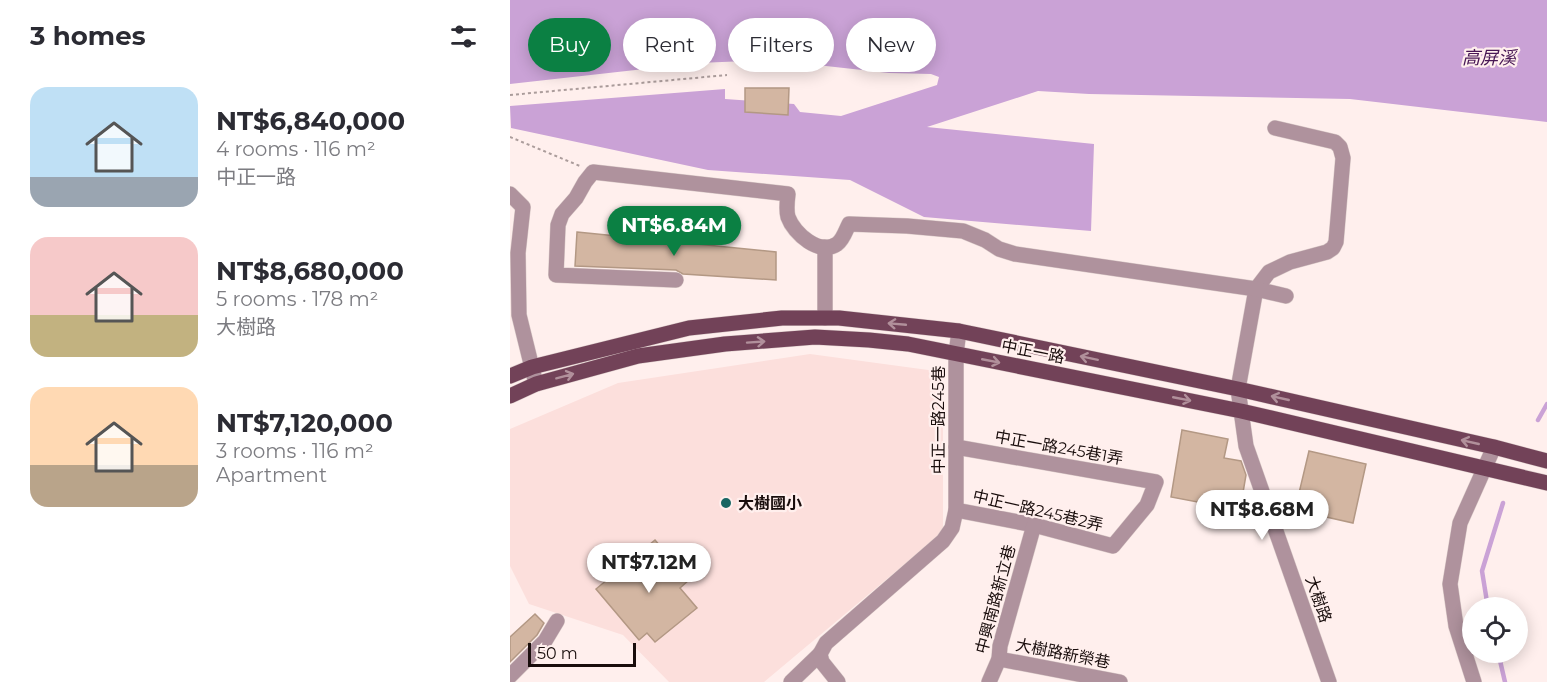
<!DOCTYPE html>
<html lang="en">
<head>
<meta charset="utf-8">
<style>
  :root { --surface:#fff; --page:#f2f2f3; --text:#2b2b33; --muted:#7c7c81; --accent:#0b8043 }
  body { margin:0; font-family:Montserrat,"Noto Sans TC",sans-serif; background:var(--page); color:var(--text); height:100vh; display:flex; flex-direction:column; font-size:22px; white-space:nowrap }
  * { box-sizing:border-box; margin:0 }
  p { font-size:20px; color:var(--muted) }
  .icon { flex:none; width:33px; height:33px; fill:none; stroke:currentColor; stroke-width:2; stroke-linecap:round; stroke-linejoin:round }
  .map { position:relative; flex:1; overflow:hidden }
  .sheet { display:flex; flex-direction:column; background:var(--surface); width:510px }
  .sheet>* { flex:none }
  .hud { position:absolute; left:18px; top:18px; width:570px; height:54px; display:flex; gap:12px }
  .controls { position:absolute; left:952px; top:597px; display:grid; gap:12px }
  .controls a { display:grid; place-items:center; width:66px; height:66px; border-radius:50%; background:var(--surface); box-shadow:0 3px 15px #0003; font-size:30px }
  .scale { position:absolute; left:18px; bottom:15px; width:108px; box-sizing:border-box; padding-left:6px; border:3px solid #190d0c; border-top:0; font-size:16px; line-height:21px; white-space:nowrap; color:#190d0c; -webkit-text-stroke:4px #ffefed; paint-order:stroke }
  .price { position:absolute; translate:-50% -51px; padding:0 14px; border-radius:21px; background:#fff; color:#222; font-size:20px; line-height:39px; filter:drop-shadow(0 2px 3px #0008) }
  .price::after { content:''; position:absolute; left:50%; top:36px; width:18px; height:14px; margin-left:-9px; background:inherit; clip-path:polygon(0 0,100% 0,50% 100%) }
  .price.current { background:var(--accent); color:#fff }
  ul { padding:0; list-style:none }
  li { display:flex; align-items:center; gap:18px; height:150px; padding:0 30px }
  li span { display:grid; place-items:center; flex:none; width:168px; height:120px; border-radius:18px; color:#555 }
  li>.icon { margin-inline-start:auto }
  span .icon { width:72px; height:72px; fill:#fffc; stroke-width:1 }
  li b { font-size:26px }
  h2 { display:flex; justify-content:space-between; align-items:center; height:72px; padding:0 30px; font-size:26px }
  .chip { padding:0 21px; border-radius:27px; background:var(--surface); box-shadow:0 3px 15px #0003; font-size:21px; line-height:54px }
  .chip.current { background:var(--accent); color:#fff }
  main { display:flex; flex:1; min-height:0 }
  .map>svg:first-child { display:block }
</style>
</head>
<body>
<main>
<section class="sheet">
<h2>3 homes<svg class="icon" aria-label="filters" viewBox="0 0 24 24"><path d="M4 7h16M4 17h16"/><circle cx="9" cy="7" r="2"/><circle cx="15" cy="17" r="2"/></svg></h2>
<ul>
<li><span style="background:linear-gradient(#bfe0f5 75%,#9aa5b1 0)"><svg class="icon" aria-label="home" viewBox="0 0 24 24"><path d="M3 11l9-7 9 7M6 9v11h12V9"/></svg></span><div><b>NT$6,840,000</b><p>4 rooms · 116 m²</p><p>中正一路</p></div></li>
<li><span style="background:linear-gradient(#f6c9c9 65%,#c2b280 0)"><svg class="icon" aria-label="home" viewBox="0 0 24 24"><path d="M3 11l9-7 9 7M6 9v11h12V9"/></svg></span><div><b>NT$8,680,000</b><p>5 rooms · 178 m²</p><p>大樹路</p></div></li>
<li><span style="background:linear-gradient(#ffd9b3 65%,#b9a48a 0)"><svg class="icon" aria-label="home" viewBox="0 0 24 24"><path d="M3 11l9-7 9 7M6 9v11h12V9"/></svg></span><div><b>NT$7,120,000</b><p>3 rooms · 116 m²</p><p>Apartment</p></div></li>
</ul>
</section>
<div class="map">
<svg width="1037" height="682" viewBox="0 0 1037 682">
  <rect width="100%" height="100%" fill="#ffefed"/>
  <path fill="#fcdfdc" d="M 300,354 L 433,372 L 433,532 L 254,682 L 159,682 L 113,635 L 19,604 L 0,566 L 0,429 L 108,383 Z"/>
  <path fill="#caa2d6" d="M 0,0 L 1037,0 L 1037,122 L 840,99 L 579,94 L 528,91 L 417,127 L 584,144 L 581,231 L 414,217 L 340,180 L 198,170 L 1,128 L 0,106 L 215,89 L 215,99 L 284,104 L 290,112 L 331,116 L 427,85 L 429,77 L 421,74 L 379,73 L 262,60 L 188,63 L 0,84 Z"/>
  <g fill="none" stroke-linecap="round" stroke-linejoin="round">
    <g stroke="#caa2d6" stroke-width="4.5">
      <path d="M 1028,420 L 1037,404"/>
      <path d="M 978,608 L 972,571 L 993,503"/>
      <path d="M 988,652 L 995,682"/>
    </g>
  </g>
  <g fill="#d3b6a2" stroke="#b39884" stroke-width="1.5">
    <path d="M 235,88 L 279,88 L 278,115 L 235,112 Z"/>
    <path d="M 67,232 L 266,252 L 266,280 L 173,274 L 166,270 L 65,266 Z"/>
    <path d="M 672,430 L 718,439 L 714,458 L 731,461 L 736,475 L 730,510 L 661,497 Z"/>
    <path d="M 799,451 L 856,464 L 843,523 L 785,510 Z"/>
    <path d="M 145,540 L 179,580 L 170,588 L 187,608 L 145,642 L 137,633 L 129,640 L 86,589 Z"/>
    <path d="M 25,614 L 34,623 L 27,635 L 0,662 L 0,637 Z"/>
  </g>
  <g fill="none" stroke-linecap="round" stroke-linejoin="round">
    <g stroke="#dacbc9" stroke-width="16">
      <g id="minor">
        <path d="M 765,128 L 825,142 L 830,147 L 833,158 L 826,242 L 823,248 L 817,252 L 780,262 L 759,272 L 746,289 L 728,389 L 736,446 L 819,682"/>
        <path d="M 0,194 L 13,207 L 8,253 L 9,315 L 26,384"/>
        <path d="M 166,280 L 46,275 L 48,225 L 52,214 L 66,198 L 75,182 L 83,172 L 278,194 C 277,202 276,210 278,217 C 284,234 310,256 327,244 C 333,240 336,230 339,224 L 397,226 L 453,231 L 475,240 L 489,249 L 505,254 L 746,289 L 776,296"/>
        <path d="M 315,318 L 315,247"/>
        <path d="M 446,510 L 524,525 L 603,546 L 637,505 L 646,482 L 446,447"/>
        <path d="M 489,659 L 610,682"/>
        <path d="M 0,676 L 35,641 L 47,621"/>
        <path d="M 281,682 L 310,654"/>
        <path d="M 328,682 L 312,662 L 310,654 L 316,643 L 433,541 L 442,528 L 446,510 L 446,354 L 449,331"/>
        <path d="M 479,682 L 489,659 L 490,646 L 524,525"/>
        <path d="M 964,682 L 946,626 L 940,584 L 950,523 L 984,447"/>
      </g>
    </g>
    <g stroke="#dacbc9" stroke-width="16">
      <g id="major">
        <path d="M 0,376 L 22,367 L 179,328 L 272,318 L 329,318 L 449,331 L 728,389 L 984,447 L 1037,461"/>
        <path d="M 0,396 L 26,384 L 128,356 L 215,344 L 305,337 L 359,340 L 398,344 L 731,411 L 1037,483"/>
      </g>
    </g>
    <g stroke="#ab9c9b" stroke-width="2" stroke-dasharray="3 3" stroke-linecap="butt">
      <path d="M 0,95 L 217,75"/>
      <path d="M 0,137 L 70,166"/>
    </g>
    <use href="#minor" stroke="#af929d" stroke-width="15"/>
    <use href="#major" stroke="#724258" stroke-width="15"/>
  </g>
  <defs><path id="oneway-shaft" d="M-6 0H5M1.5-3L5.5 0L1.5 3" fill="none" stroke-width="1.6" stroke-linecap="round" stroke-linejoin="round" transform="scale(1.5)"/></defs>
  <g stroke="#b1909b">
    <use href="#oneway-shaft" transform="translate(387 324) rotate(-175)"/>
    <use href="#oneway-shaft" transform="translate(246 342) rotate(-4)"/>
    <use href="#oneway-shaft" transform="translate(579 358) rotate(-168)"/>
    <use href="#oneway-shaft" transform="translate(481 361) rotate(11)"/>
    <use href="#oneway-shaft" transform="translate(55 376) rotate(-15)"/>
    <use href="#oneway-shaft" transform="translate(770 398) rotate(-167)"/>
    <use href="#oneway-shaft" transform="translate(672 399) rotate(11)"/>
    <use href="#oneway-shaft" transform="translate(960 442) rotate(-167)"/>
  </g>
  <circle fill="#186663" stroke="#ffefed" stroke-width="2" cx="216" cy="503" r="6"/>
  <g text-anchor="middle" stroke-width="4.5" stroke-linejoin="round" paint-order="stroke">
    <g font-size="16" fill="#190d0c" stroke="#ffefed">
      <text transform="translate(523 351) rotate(11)" y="6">中正一路</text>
      <text transform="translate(428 420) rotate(-90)" y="6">中正一路245巷</text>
      <text transform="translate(549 447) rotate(10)" y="6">中正一路245巷1弄</text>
      <text transform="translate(528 510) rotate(13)" y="6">中正一路245巷2弄</text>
      <text transform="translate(485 599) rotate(-75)" y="6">中興南路新立巷</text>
      <text transform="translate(809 599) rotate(71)" y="6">大樹路</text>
      <text transform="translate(553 653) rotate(11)" y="6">大樹路新榮巷</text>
    </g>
    <g font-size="16" font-weight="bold" fill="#190d0c" stroke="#ffefed" text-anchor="start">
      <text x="228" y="509">大樹國小</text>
    </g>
    <g font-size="18" font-style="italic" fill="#471654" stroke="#ffefed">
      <text x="979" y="64">高屏溪</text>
    </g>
  </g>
</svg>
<div class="controls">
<a><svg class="icon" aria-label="locate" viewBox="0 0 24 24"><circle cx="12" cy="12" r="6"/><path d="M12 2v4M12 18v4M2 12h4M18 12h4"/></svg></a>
</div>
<div class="scale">50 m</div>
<b class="price current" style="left:164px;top:257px">NT$6.84M</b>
<b class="price" style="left:752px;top:541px">NT$8.68M</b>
<b class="price" style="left:139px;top:594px">NT$7.12M</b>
<div class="hud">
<a class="chip current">Buy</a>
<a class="chip">Rent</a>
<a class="chip">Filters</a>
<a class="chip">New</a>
</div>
</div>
</main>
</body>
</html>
